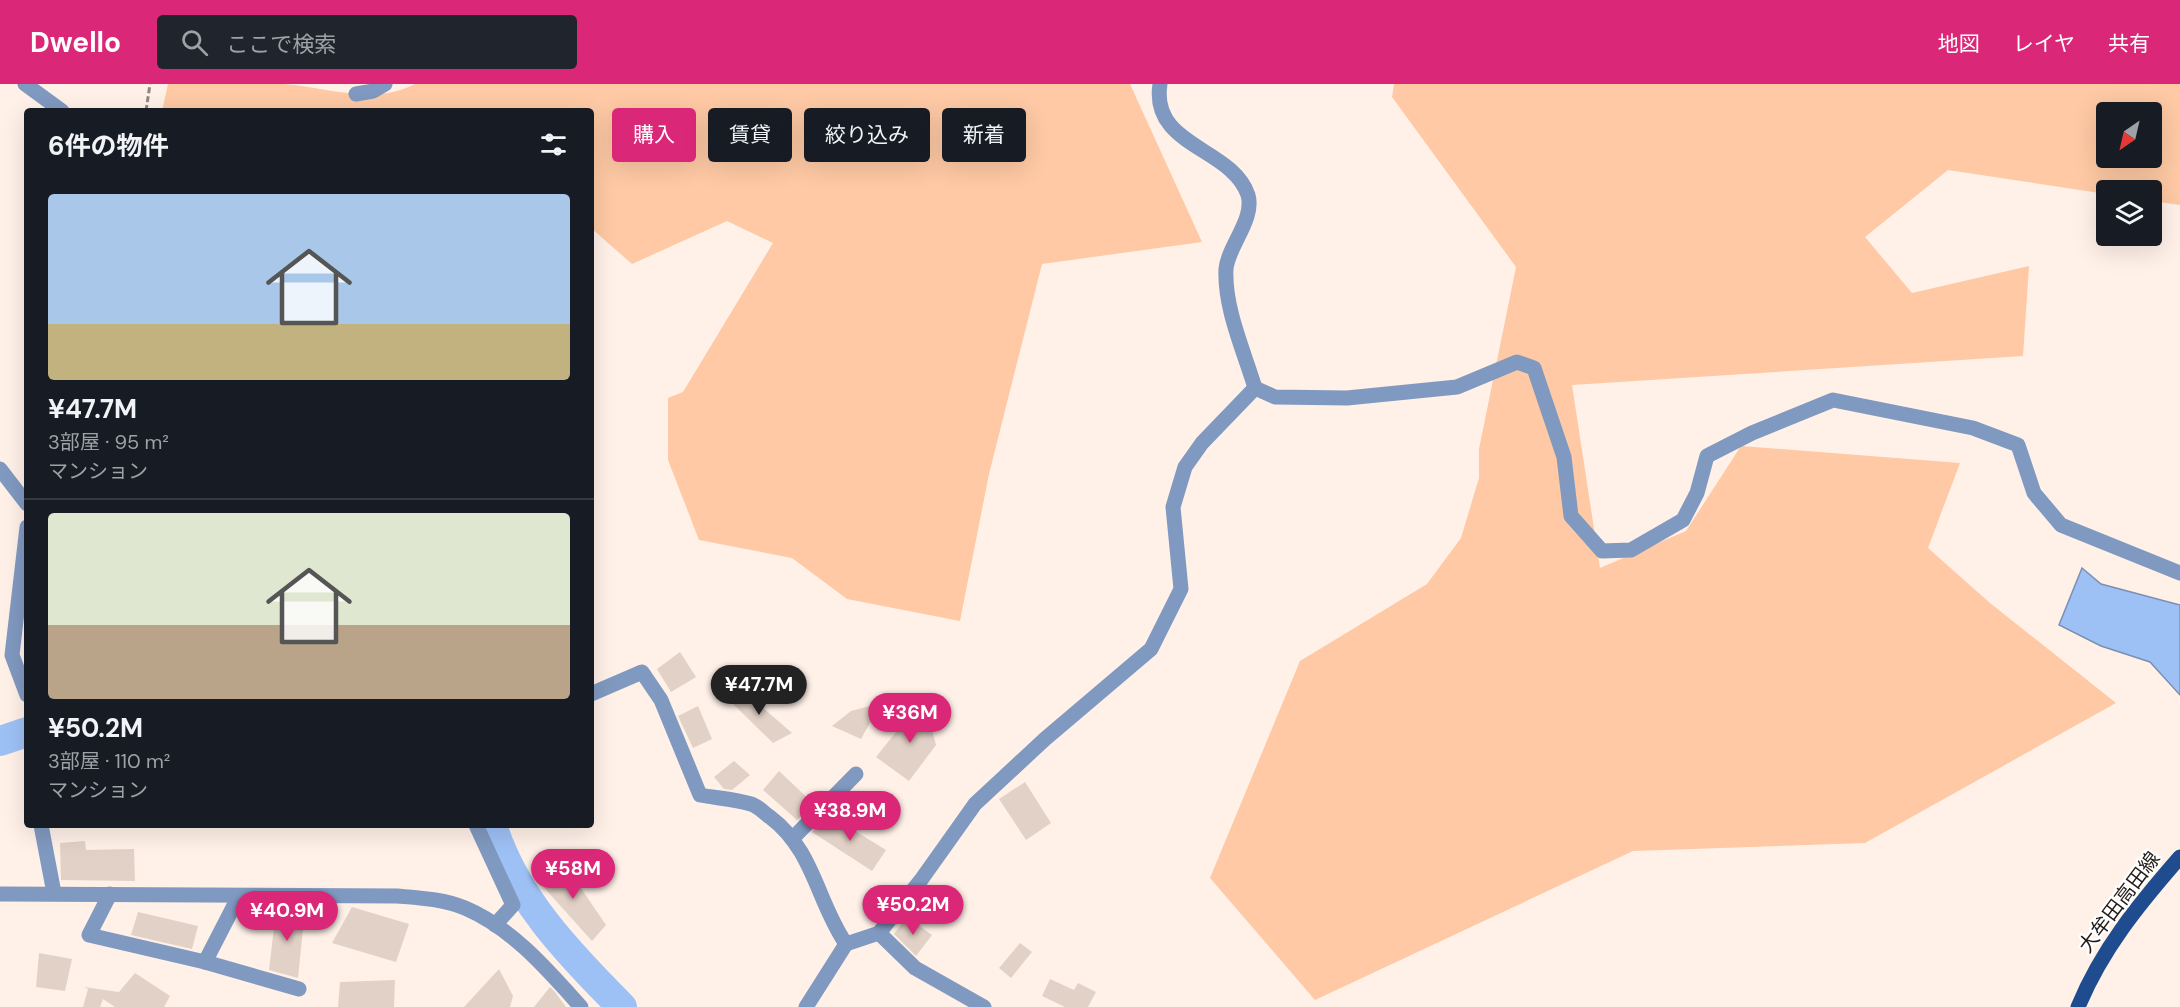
<!DOCTYPE html>
<html lang="ja">
<head>
<meta charset="utf-8">
<style>
  :root { --surface:#171b24; --page:#20242c; --text:#f1f3f6; --muted:#9ea1a6; --line:#363941; --accent:#db2777 }
  body { margin:0; font-family:"DM Sans","Noto Sans JP",sans-serif; background:var(--page); color:var(--text); height:100vh; display:flex; flex-direction:column; font-size:22px; white-space:nowrap }
  * { box-sizing:border-box; margin:0 }
  p { font-size:20px; color:var(--muted) }
  .icon { flex:none; width:33px; height:33px; fill:none; stroke:currentColor; stroke-width:2; stroke-linecap:round; stroke-linejoin:round }
  .map { position:relative; flex:1; overflow:hidden }
  .side { position:absolute; left:24px; top:24px; width:570px; height:720px; display:flex; flex-direction:column; background:var(--surface); border-radius:6px; box-shadow:0 6px 24px #0002 }
  .side>* { flex:none }
  .guide { position:absolute; left:612px; top:24px; width:570px; height:54px; display:flex; gap:12px }
  .needle { width:39px; rotate:214deg }
  .buttons { position:absolute; left:2096px; top:18px; display:grid; gap:12px }
  .buttons a { display:grid; place-items:center; width:66px; height:66px; border-radius:6px; background:var(--surface); box-shadow:0 6px 24px #0002; font-size:30px }
  .price { position:absolute; translate:-50% -51px; padding:0 14px; border-radius:21px; background:var(--accent); color:#fff; font-size:20px; line-height:39px; filter:drop-shadow(0 2px 3px #0008) }
  .price::after { content:''; position:absolute; left:50%; top:36px; width:18px; height:14px; margin-left:-9px; background:inherit; clip-path:polygon(0 0,100% 0,50% 100%) }
  .price.on { background:#222; color:#fff }
  ul { padding:0; list-style:none }
  li { display:grid; align-content:center; gap:12px; height:318px; padding:0 24px }
  li+li { border-top:2px solid var(--line) }
  li span { display:grid; place-items:center; height:186px; border-radius:6px; color:#555 }
  li>.icon { margin-inline-start:auto }
  span .icon { width:108px; height:108px; fill:#fffc; stroke-width:1 }
  li b { font-size:26px }
  h2 { display:flex; justify-content:space-between; align-items:center; height:72px; padding:0 24px; font-size:26px }
  .tag { padding:0 21px; border-radius:6px; background:var(--surface); box-shadow:0 6px 24px #0002; font-size:21px; line-height:54px }
  .tag.on { background:var(--accent); color:#fff }
  header { display:flex; align-items:center; gap:36px; box-sizing:border-box; height:84px; padding:0 30px; background:var(--accent); color:#fff }
  header strong { font-size:28px }
  nav { display:flex; gap:33px; margin-inline-start:auto; font-size:21px }
  .search { width:420px; height:54px; background:var(--page); display:flex; align-items:center; gap:15px; box-sizing:border-box; padding:0 21px; border-radius:6px; color:var(--muted); font-size:22px }
  .map>svg:first-child { display:block }
</style>
</head>
<body>
<header>
<strong>Dwello</strong>
<div class="search"><svg class="icon" aria-label="search" viewBox="0 0 24 24"><circle cx="10" cy="10" r="6"/><path d="M15 15l6 6"/></svg>ここで検索</div>
<nav><a>地図</a><a>レイヤ</a><a>共有</a></nav>
</header>
<div class="map">
<svg width="2180" height="923" viewBox="0 0 2180 923">
  <rect width="100%" height="100%" fill="#fff1e8"/>
  <g fill="#fec9a4" fill-rule="evenodd">
    <path d="M 168,0 C 206,0 246,0 284,0 C 328,3 372,22 415,0 L 1130,0 L 1202,158 L 1042,180 L 989,390 L 960,537 L 847,515 L 792,474 L 699,456 L 668,376 L 668,314 L 683,308 L 773,159 L 727,137 L 632,180 L 591,144 L 591,27 L 162,27 Z"/>
    <path d="M 1394,0 L 2180,0 L 2180,121 L 2151,117 L 2151,106 L 2106,106 L 2106,110 L 1948,86 L 1865,153 L 1912,209 L 2029,182 L 2023,272 L 1572,301 L 1600,484 L 1686,447 L 1741,362 L 1960,379 L 1928,464 L 1990,519 L 2116,619 L 1865,759 L 1633,767 L 1315,916 L 1210,794 L 1300,577 L 1427,500 L 1461,454 L 1479,394 L 1479,365 L 1516,183 L 1392,13 ZM 2106,28 L 2151,28 L 2151,74 L 2106,74 Z"/>
  </g>
  <path fill="#9ec1f5" stroke="#7990b3" stroke-width="1.5" d="M 2082,484 L 2101,500 L 2180,521 L 2180,611 L 2150,578 L 2101,562 L 2059,541 Z"/>
  <g fill="none" stroke-linecap="round" stroke-linejoin="round">
    <g stroke="#9ec1f5" stroke-width="30">
      <path d="M 0,657 L 27,648"/>
      <path d="M 492,741 C 515,814 569,870 622,923"/>
    </g>
  </g>
  <g fill="#e2d1c6">
    <path d="M 680,568 L 696,593 L 671,608 L 657,585 Z"/>
    <path d="M 740,604 L 792,649 L 773,659 L 727,614 Z"/>
    <path d="M 924,613 L 936,661 L 909,697 L 876,673 Z"/>
    <path d="M 881,619 L 861,655 L 832,642 L 851,627 Z"/>
    <path d="M 698,622 L 712,655 L 693,664 L 678,632 Z"/>
    <path d="M 734,677 L 750,691 L 732,706 L 724,705 L 714,693 Z"/>
    <path d="M 779,687 L 813,719 L 797,736 L 763,706 Z"/>
    <path d="M 1025,698 L 1051,739 L 1026,756 L 999,715 Z"/>
    <path d="M 829,731 L 886,766 L 872,787 L 812,748 Z"/>
    <path d="M 85,757 L 86,766 L 134,765 L 135,797 L 61,796 L 60,759 Z"/>
    <path d="M 561,775 L 606,841 L 592,857 L 539,798 Z"/>
    <path d="M 352,823 L 409,840 L 396,878 L 332,859 Z"/>
    <path d="M 305,825 L 298,894 L 269,886 L 276,826 Z"/>
    <path d="M 138,828 L 198,842 L 192,865 L 131,851 Z"/>
    <path d="M 907,833 L 932,851 L 916,872 L 894,850 Z"/>
    <path d="M 1020,859 L 1032,868 L 1011,894 L 999,884 Z"/>
    <path d="M 39,869 L 72,875 L 65,907 L 36,903 Z"/>
    <path d="M 499,885 L 513,912 L 510,923 L 464,923 Z"/>
    <path d="M 135,889 L 170,912 L 164,923 L 115,923 L 103,915 L 100,923 L 83,923 L 88,905 L 84,903 L 119,908 Z"/>
    <path d="M 1050,895 L 1074,906 L 1078,899 L 1096,908 L 1088,923 L 1065,923 L 1042,912 Z"/>
    <path d="M 395,896 L 394,923 L 338,923 L 340,898 Z"/>
    <path d="M 550,903 L 555,908 L 566,923 L 534,923 Z"/>
  </g>
  <g fill="none" stroke-linecap="round" stroke-linejoin="round">
    <path stroke="#918781" stroke-width="3" stroke-dasharray="6 3" stroke-linecap="butt" d="M 146,27 L 150,0"/>
    <g stroke="#8099c0" stroke-width="15">
      <path d="M 25,0 L 62,27"/>
      <path d="M 1160,0 C 1150,63 1232,63 1248,111 C 1255,135 1228,162 1226,185 C 1224,224 1244,267 1255,304 L 1275,313 L 1347,314 L 1457,303 L 1517,278 L 1534,284 L 1564,373 L 1571,432 L 1602,467 L 1631,466 L 1683,436 L 1697,409 L 1707,372 L 1752,349 L 1833,316 L 1973,344 L 2018,361 L 2034,409 L 2061,441 L 2180,489"/>
      <path d="M 356,10 L 373,7 L 385,0"/>
      <path d="M 0,385 L 27,420"/>
      <path d="M 27,443 L 12,571 L 27,611"/>
      <path d="M 591,610 L 642,588 L 661,616 L 700,711 C 716,714 735,715 751,720 C 758,722 764,729 770,733 C 814,766 817,818 846,860"/>
      <path d="M 41,741 L 54,809"/>
      <path d="M 476,741 L 513,821 L 495,841"/>
      <path d="M 792,755 L 856,690"/>
      <path d="M 0,810 L 397,812 C 420,814 443,815 465,824 C 512,844 548,886 581,923"/>
      <path d="M 110,810 L 89,851 L 205,878 L 299,905"/>
      <path d="M 879,849 L 915,884 L 984,923"/>
      <path d="M 205,878 L 239,812"/>
      <path d="M 806,923 L 846,860 L 879,849 L 921,796 L 975,720 L 1045,655 L 1151,565 L 1181,505 L 1173,423 L 1185,383 L 1202,359 L 1255,304"/>
    </g>
    <path stroke="#1e4c8f" stroke-width="15" d="M 2078,923 C 2102,865 2139,820 2180,773"/>
  </g>
  <g text-anchor="middle" stroke-width="4.5" stroke-linejoin="round" paint-order="stroke">
    <g font-size="20" fill="#221c18" stroke="#fff">
      <text transform="translate(2119 818) rotate(-53)" y="7">大牟田高田線</text>
    </g>
  </g>
</svg>
<div class="buttons">
<a><svg class="needle" viewBox="-14 -14 28 28"><path d="M0-13l5 13h-10z" fill="#e53935"/><path d="M0 13l5-13h-10z" fill="#9ea1a6"/></svg></a>
<a><svg class="icon" aria-label="layers" viewBox="0 0 24 24"><path d="M12 4l9 5-9 5-9-5zM3 14l9 5 9-5"/></svg></a>
</div>
<b class="price on" style="left:759px;top:632px">¥47.7M</b>
<b class="price" style="left:910px;top:660px">¥36M</b>
<b class="price" style="left:850px;top:758px">¥38.9M</b>
<b class="price" style="left:573px;top:816px">¥58M</b>
<b class="price" style="left:913px;top:852px">¥50.2M</b>
<b class="price" style="left:287px;top:858px">¥40.9M</b>
<div class="guide">
<a class="tag on">購入</a>
<a class="tag">賃貸</a>
<a class="tag">絞り込み</a>
<a class="tag">新着</a>
</div>
<section class="side">
<h2>6件の物件<svg class="icon" aria-label="filters" viewBox="0 0 24 24"><path d="M4 7h16M4 17h16"/><circle cx="9" cy="7" r="2"/><circle cx="15" cy="17" r="2"/></svg></h2>
<ul>
<li><span style="background:linear-gradient(#a9c7e8 70%,#c2b280 0)"><svg class="icon" aria-label="home" viewBox="0 0 24 24"><path d="M3 11l9-7 9 7M6 9v11h12V9"/></svg></span><div><b>¥47.7M</b><p>3部屋 · 95 m²</p><p>マンション</p></div></li>
<li><span style="background:linear-gradient(#dfe7d0 60%,#b9a48a 0)"><svg class="icon" aria-label="home" viewBox="0 0 24 24"><path d="M3 11l9-7 9 7M6 9v11h12V9"/></svg></span><div><b>¥50.2M</b><p>3部屋 · 110 m²</p><p>マンション</p></div></li>
</ul>
</section>
</div>
</body>
</html>
